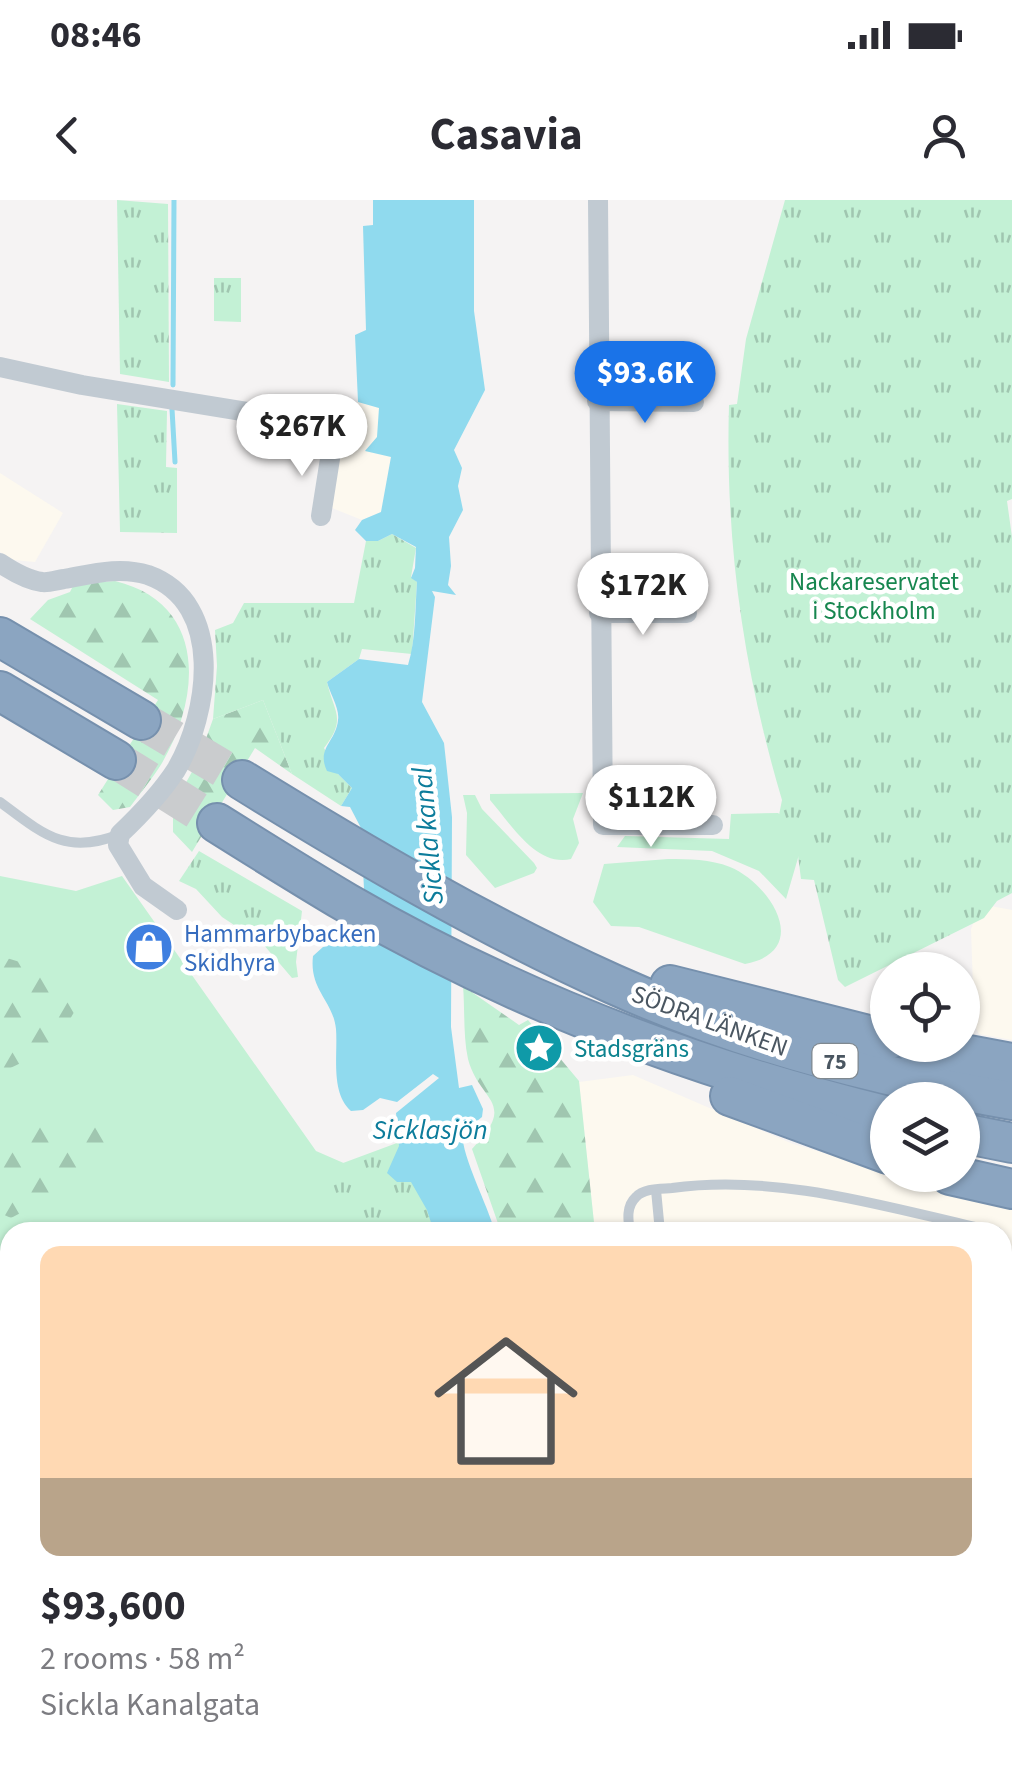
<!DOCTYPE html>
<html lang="en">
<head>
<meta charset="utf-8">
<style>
  :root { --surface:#fff; --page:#f2f2f3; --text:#2b2b33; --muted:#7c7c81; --line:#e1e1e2; --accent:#1a73e8 }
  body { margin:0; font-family:"Source Sans 3",sans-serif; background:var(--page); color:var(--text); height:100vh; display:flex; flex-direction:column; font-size:38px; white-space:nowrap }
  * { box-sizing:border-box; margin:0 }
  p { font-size:32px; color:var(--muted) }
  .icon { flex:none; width:55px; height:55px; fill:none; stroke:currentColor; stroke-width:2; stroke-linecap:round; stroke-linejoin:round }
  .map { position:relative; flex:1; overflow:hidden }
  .drawer { position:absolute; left:0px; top:1022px; width:1012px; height:552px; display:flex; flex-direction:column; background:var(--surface); border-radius:30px 30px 0 0; box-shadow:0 2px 8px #0004 }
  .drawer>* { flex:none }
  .buttons { position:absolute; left:870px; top:752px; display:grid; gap:20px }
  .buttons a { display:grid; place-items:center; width:110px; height:110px; border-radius:50%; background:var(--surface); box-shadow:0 2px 8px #0004; font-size:50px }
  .price { position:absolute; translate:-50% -85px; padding:0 22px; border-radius:35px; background:#fff; color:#222; font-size:32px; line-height:65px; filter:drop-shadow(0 2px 5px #0008) }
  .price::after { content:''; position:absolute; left:50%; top:60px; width:30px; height:22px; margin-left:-15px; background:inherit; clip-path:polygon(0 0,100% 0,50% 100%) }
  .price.active { background:var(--accent); color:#fff }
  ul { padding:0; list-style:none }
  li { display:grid; align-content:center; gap:20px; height:530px; padding:0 40px }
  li+li { border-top:2px solid var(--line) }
  li span { display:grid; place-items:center; height:310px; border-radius:20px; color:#555 }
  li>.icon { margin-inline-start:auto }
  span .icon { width:180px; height:180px; fill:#fffc; stroke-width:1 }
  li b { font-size:42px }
  .status { display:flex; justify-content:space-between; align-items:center; height:70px; padding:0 50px; background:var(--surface); direction:ltr }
  .status svg { height:28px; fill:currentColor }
  header { display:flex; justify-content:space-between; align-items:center; height:130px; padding:0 40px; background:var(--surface); font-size:45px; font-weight:700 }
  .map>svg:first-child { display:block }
</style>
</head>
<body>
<div class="status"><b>08:46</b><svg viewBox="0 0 49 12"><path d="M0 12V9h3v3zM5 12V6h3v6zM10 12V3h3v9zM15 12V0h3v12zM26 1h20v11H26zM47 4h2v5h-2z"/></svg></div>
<header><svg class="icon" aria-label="back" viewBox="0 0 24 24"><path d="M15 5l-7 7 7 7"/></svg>Casavia<svg class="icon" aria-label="person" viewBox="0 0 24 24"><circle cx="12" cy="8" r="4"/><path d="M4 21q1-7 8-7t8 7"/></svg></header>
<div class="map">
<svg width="1012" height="1573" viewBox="0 0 1012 1573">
  <defs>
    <pattern id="forest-firs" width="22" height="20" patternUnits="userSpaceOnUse" patternTransform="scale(2.5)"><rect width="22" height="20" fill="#c3f1d5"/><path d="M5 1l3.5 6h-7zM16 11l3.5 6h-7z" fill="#a0c6b0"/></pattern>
    <pattern id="park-tufts" width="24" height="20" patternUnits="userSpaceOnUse" patternTransform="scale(2.5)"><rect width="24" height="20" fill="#c3f1d5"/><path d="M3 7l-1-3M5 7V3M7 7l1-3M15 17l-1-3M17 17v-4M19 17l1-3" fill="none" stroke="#a0c6b0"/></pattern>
  </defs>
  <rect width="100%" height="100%" fill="#f5f3f3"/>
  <g fill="#fdf9ef">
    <path d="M 358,202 L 379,208 L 378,237 L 365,250 L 391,256 L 381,312 L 362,320 L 332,308 L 346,212 Z"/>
    <path d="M 0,273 L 63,313 L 35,362 L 13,360 L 0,352 Z"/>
    <path d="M 980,704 L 1012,710 L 1012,840 L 979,834 L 967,813 L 973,788 L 971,729 Z"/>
    <path d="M 633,875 L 793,944 L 887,971 L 888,975 L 904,975 L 1012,1001 L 1012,1350 L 1003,1357 L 1002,1032 L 595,1032 L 579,882 Z"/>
  </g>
  <g fill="#c3f1d5">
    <path d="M 583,593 L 573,619 L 579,643 L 571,659 C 536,667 511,624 490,600 L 490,594 Z"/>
    <path d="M 463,595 L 475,595 L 482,609 L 534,663 L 537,668 L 534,673 L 495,688 L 466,655 L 467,613 Z"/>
    <path d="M 778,613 L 800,630 L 798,658 L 786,699 L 759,671 L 712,651 L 617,647 L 625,636 L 729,639 L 731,614 Z"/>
    <path d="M 668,659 C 689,659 710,659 730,667 C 771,684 813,751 745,764 L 639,727 L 611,726 L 593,702 L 604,664 Z"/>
    <path d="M 0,676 L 76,691 L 122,676 L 316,951 L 362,971 L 337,1032 L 10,1032 L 10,1493 L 0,1488 Z"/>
    <path d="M 827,1565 L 907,1565 L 910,1573 L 823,1573 Z"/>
  </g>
  <g fill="url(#forest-firs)">
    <path d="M 115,381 C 206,403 202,494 162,563 C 153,578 141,592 130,607 L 113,610 L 98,595 L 158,500 L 30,419 L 48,400 L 70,392 L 74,384 Z"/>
    <path d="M 263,500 L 292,574 L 255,548 L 192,652 L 173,632 L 173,606 L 198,561 L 213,519 Z"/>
    <path d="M 0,756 L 43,769 L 77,807 L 54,847 L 0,873 Z"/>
    <path d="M 463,786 L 519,825 L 528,820 L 579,881 L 595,1032 L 501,1032 L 472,949 C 519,901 479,902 468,859 C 463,836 465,809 463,786 Z"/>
    <path d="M 53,918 L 111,924 L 111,959 L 92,975 L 11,1018 L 0,1013 L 0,946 Z"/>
    <path d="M 717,1565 L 788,1565 L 797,1573 L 724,1573 Z"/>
  </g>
  <g fill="url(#park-tufts)">
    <path d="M 117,0 L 168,4 L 169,182 L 120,174 Z"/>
    <path d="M 785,0 L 1012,0 L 1012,299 L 1007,301 L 1012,337 L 1012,693 L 997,701 L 984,718 L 845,787 L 838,780 L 814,680 L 801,679 L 796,640 L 778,620 L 782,600 C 743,469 725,341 729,205 L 737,204 L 746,139 Z"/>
    <path d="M 214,78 L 241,78 L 241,122 L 214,121 Z"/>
    <path d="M 117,204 L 167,211 L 166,267 L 177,268 L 177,333 L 120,332 Z"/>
    <path d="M 392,334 L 416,348 L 411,377 L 417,382 L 412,454 L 362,449 L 359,459 L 327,482 C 334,513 347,518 324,548 L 338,574 L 352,588 L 341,606 L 292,574 L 263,500 L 213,519 L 217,466 L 215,430 L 233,423 L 244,403 L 354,403 L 366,341 L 378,341 Z"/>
    <path d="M 199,651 L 302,711 L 296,762 L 298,777 L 292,778 L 263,744 L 222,717 L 196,689 L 179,681 Z"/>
    <path d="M 413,937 L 487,1032 L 318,1032 L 335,966 Z"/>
    <path d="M 0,1508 L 10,1509 L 10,1565 L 677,1565 L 679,1573 L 0,1573 Z"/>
  </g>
  <g fill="#90daee">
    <path d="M 373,0 L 474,0 L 474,111 L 485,190 L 454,250 L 462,268 L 458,286 L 463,310 L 449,337 L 451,366 L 448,385 L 456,395 L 432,391 L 435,397 L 422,502 L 444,543 L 452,617 L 451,827 L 459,888 L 472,885 L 483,909 L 482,917 L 462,933 C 463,960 487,1003 495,1032 L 434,1032 L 427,1010 L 411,982 L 397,982 L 387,973 L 399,946 L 396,913 L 439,878 L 433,874 L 397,902 L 380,898 L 363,910 L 351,911 C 330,893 338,854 336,829 C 333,800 309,790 313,756 L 323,747 L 354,734 L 364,689 L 361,628 L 350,607 L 341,606 L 352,588 L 338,574 L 327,571 C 316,548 336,542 338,520 C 340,509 330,494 327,482 L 359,459 L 408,465 C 416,440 415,409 417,382 L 411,378 L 415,368 L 416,347 L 392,334 L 378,341 L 366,341 L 355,330 L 362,320 L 381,312 L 391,257 L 365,251 L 377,237 L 379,208 L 358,202 L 355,135 L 366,130 L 363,26 L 373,25 Z"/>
    <path d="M 618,1565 L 717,1565 L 724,1573 L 624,1573 Z"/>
  </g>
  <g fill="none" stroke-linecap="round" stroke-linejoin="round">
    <g stroke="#90daee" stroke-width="5">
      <path d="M 173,185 L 174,0"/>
      <path d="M 172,209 L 175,262"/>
      <path d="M 119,1565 L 135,1573"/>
      <path d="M 298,1565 L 314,1573"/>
      <path d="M 432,1565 L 447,1573"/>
      <path d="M 25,1567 L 44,1573"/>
      <path d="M 55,1573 L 68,1565"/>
      <path d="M 164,1573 L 178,1565"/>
      <path d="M 402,1573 L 411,1565"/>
    </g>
    <path stroke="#caccce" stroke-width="20" stroke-dasharray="20 10" stroke-linecap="butt" d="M 284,218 L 321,224"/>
    <g stroke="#caccce" stroke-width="38" stroke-dasharray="38 19" stroke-linecap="butt">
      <path d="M 141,520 L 242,580"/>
      <path d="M 116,560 L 217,623"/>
    </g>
    <g stroke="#7690ad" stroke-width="42">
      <g id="motorway">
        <path d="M 0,437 L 141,520"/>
        <path d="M 0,491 L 116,560"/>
        <path d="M 242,580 C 362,654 484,726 613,784 C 739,841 876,877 1012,900"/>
        <path d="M 217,623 C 260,650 303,677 347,703 C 514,800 700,870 888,916"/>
        <path d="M 670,785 L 888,840"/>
        <path d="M 915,845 L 1012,863"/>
        <path d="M 730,896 L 888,954"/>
        <path d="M 962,933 L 1012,943"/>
        <path d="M 950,975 L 1012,989"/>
      </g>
    </g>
    <g stroke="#c1cad2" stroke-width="10">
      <path d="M 0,602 C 43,634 66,656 120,634"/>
      <path d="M 656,990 L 660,1032"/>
      <path d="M 630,1032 C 628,1020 626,1006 636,997 C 644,988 661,989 672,988 C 781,973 892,1009 997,1032"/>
      <path d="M 0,1322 L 10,1326"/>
      <path d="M 0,1393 L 10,1391"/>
      <path d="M 0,1450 L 10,1453"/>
    </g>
    <g stroke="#c1cad2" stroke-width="20">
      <path d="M 598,0 L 603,625 L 713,625"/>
      <path d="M 0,167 L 82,185 L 284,218"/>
      <path d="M 597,201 L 694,202"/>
      <path d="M 321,224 L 335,227 L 321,316"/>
      <path d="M 0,363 C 12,371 27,380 42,382 C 48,383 57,380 64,379 C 92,374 120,366 148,375 C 226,403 209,514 176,570 C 161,593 140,615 120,634 L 118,645 L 143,686 L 177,710"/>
      <path d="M 599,413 L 687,413"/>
      <path d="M 1002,1360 L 1012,1352"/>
      <path d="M 1002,1565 L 1012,1564"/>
    </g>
    <use href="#motorway" stroke="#8ba5c1" stroke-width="38"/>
  </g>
  <defs>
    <g id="shop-disc" transform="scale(2.5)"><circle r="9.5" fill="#3f7fe0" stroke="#fff"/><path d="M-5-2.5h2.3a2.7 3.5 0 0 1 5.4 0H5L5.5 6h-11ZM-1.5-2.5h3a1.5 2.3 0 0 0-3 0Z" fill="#fff"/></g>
    <g id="sight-disc" transform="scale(2.5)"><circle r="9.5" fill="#0f9aa8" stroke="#fff"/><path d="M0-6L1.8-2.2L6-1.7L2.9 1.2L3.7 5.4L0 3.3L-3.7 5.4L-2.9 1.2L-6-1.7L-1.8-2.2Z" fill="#fff"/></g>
  </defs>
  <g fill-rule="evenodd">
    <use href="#shop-disc" x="149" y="747"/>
    <use href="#sight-disc" x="539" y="848"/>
  </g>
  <g text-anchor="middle" stroke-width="9" stroke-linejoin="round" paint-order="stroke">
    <rect fill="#fff" stroke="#808990" stroke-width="2.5" x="812.5" y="844" width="45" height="34" rx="8"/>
    <g font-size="22" font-weight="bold" fill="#4a5661">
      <text x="835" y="869">75</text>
    </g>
    <g font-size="25" fill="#17864f" stroke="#fff">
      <text x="874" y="390">Nackareservatet<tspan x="874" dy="29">i Stockholm</tspan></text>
    </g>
    <g font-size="25" fill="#366cbe" stroke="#fff" text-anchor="start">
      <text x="184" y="742">Hammarbybacken<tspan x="184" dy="29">Skidhyra</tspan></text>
    </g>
    <g font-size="25" fill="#4a5661" stroke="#fff">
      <text transform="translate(710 820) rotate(20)" y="9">SÖDRA LÄNKEN</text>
    </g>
    <g font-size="25" fill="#0d838f" stroke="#fff" text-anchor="start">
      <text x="574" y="857">Stadsgräns</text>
    </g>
    <g font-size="28" font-style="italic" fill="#0c7c9b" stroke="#fff">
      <text transform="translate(427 636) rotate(-95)" y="10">Sickla kanal</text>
      <text x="430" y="939">Sicklasjön</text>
    </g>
  </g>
</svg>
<div class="buttons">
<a><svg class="icon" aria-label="locate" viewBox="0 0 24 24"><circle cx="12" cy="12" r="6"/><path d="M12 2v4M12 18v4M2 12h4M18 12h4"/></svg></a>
<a><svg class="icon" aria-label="layers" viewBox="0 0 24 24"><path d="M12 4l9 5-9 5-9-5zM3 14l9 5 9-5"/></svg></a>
</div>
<b class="price active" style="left:645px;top:226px">$93.6K</b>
<b class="price" style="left:302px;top:279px">$267K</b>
<b class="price" style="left:643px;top:438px">$172K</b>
<b class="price" style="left:651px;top:650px">$112K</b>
<section class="drawer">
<ul>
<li><span style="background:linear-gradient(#ffd9b3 75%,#b9a48a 0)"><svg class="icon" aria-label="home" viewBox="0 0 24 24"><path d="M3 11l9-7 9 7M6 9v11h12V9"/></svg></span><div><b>$93,600</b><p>2 rooms · 58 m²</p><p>Sickla Kanalgata</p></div></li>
</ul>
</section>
</div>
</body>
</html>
